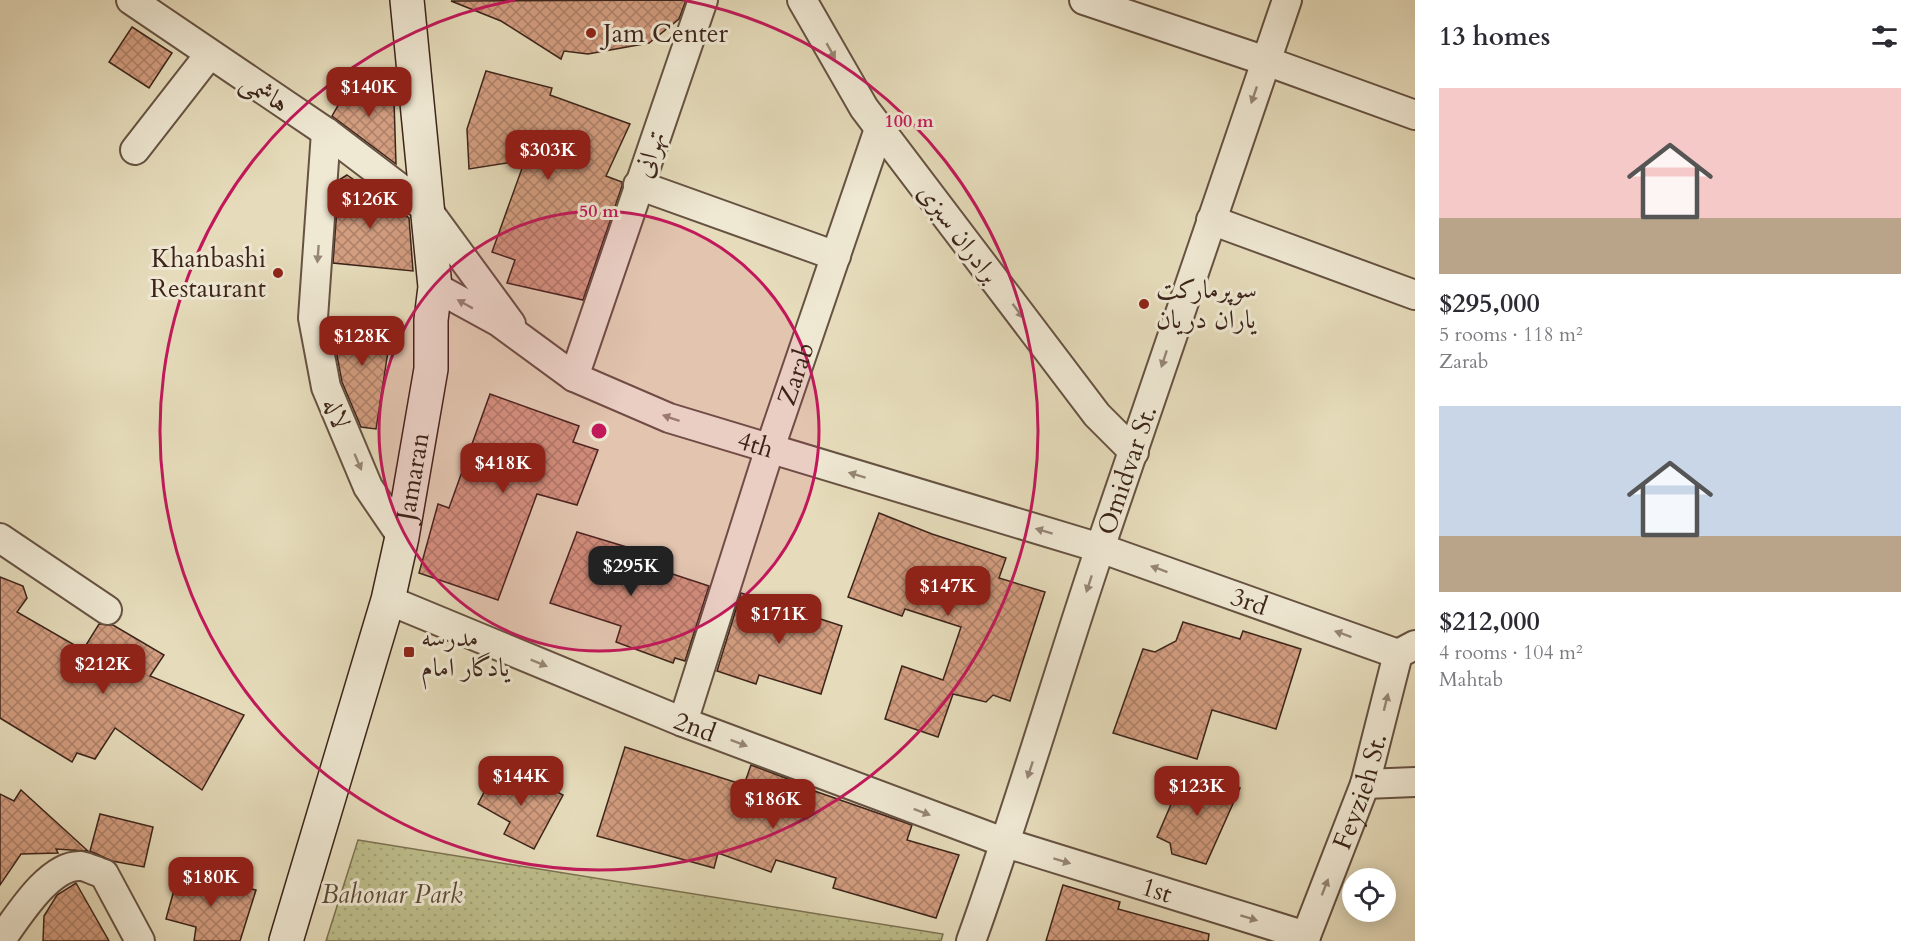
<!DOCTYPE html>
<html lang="en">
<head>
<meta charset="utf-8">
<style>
  :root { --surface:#fff; --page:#f2f2f3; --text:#2b2b33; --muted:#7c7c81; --accent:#8f2418 }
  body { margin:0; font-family:Cardo,Amiri,serif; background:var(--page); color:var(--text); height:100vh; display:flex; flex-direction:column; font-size:22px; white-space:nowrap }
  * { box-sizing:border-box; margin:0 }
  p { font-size:20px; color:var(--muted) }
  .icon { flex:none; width:33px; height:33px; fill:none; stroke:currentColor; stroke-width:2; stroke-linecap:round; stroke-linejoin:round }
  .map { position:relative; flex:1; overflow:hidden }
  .drawer { display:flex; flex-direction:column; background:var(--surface); width:510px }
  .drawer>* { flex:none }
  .fabs { position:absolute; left:1342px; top:868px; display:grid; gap:12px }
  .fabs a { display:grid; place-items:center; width:54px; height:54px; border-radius:50%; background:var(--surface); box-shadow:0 3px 15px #0003; font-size:30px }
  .price { position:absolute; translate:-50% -51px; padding:0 14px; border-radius:12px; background:var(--accent); color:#fff; font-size:20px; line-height:39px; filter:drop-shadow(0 2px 3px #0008) }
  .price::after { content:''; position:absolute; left:50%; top:36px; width:18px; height:14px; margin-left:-9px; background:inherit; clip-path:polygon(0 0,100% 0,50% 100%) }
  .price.selected { background:#222; color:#fff }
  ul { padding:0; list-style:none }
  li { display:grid; align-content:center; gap:12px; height:318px; padding:0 24px }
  li span { display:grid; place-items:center; height:186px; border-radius:0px; color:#555 }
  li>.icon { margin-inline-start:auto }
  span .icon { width:108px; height:108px; fill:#fffc; stroke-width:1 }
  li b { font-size:26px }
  h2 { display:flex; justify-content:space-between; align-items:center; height:72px; padding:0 24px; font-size:26px }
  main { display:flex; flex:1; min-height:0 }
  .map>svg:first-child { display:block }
</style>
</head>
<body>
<main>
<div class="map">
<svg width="1415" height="941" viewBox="0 0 1415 941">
  <defs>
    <pattern id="park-dots" width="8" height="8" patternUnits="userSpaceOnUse" patternTransform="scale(1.5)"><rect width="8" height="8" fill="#bdbe8b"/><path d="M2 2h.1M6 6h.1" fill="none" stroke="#a3a377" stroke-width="1.8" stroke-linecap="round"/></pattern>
    <pattern id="building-cross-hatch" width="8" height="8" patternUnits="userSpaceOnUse" patternTransform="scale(1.5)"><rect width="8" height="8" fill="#d39d80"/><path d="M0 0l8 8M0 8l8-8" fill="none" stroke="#ac8068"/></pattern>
  </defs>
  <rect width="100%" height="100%" fill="#e6dcbb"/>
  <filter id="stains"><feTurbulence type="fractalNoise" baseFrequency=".00333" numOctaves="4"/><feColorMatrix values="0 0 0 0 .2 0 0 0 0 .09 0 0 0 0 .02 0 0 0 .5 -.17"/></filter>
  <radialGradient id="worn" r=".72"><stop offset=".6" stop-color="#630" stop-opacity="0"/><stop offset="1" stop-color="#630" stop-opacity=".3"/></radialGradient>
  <path fill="url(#park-dots)" stroke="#7c7152" stroke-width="1.5" d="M 358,840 L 943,934 L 941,941 L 326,941 Z"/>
  <g fill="url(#building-cross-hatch)" stroke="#3c241a" stroke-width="1.5">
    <path d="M 686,0 L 679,19 L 649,43 L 588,54 L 564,51 L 561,59 L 501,21 L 451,1 Z"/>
    <path d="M 132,27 L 172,53 L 149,88 L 109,62 Z"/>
    <path d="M 486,71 L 552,88 L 550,95 L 630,124 L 606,176 L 622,182 L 622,186 L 583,300 L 507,283 L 515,260 L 492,252 L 525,160 L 469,169 L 467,129 Z"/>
    <path d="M 355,76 L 386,101 L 394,101 L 396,164 L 332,116 Z"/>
    <path d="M 347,175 L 409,218 L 413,271 L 333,263 L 339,180 Z"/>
    <path d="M 330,319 L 391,332 L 376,429 L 361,427 L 342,382 Z"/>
    <path d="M 490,394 L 579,426 L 573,442 L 598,450 L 577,505 L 537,494 L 498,600 L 419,573 L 438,504 L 449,508 Z"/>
    <path d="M 879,513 L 932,534 L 1006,558 L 999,578 L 1045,592 L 1010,701 L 993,695 L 986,702 L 953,694 L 938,737 L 885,719 L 902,666 L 943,680 L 961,627 L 905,609 L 902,616 L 848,597 Z"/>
    <path d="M 577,532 L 640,551 L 636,562 L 709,586 L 685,661 L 675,658 L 673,663 L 616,642 L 621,626 L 550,603 Z"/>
    <path d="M 0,577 L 23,586 L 27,598 L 17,612 L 83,650 L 99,624 L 113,625 L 164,655 L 150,676 L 244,715 L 202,790 L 115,728 L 95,759 L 77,753 L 72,762 L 0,718 Z"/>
    <path d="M 741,593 L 842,626 L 821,694 L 759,675 L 756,684 L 717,671 Z"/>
    <path d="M 1183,622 L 1240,639 L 1243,631 L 1301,649 L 1276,729 L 1212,710 L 1197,759 L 1113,733 L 1143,649 L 1155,652 L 1176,641 Z"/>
    <path d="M 625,747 L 744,785 L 751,765 L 804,785 L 803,787 L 912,825 L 907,840 L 959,855 L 936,918 L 833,888 L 836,878 L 776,860 L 771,872 L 718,853 L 714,868 L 597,836 Z"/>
    <path d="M 495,771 L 526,787 L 531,778 L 563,795 L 534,849 L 504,834 L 510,822 L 478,804 Z"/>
    <path d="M 1185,772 L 1240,788 L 1206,864 L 1172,854 L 1170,843 L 1157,837 Z"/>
    <path d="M 21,790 L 88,851 L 56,849 L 58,853 L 21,854 L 0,885 L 0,794 L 14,801 Z"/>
    <path d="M 100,814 L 153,827 L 144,867 L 112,861 L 90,851 Z"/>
    <path d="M 179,872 L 256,890 L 240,941 L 194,941 L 196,927 L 166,919 Z"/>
    <path d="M 76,883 L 109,941 L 43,941 L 44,916 L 57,895 Z"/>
    <path d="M 1063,885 L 1120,902 L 1118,909 L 1209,934 L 1208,941 L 1046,941 Z"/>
  </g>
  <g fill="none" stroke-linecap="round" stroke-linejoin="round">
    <g stroke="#665242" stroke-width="32">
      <g id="minor">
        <path d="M 131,0 L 326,132 L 426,208 L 511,324"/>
        <path d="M 802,0 L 864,108 L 1097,415 L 1134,452"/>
        <path d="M 1084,0 L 1266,61 L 1415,115"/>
        <path d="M 326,132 L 313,318 L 326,387 L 368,487 L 402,537"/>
        <path d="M 135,150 L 209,55"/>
        <path d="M 638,185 L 836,256"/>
        <path d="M 1211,220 L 1415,295"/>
        <path id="s1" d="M 435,287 L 499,322 L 574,377 L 669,418 L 1100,548 L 1398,654"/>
        <path d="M 574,377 L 703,0"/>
        <path d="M 0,538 L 107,610"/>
        <path id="s2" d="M 388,600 L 683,722 L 1006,843 L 1306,936"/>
        <path id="s3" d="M 683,722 L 770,448 L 879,129"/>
        <path d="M 1365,784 L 1415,782"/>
        <path d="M 0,941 C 17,918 49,864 81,866 C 88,867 97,872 104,874 L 140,941"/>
        <path id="s4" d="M 971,941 C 1018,811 1056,679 1100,548 C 1162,365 1224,182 1287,0"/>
        <path id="s5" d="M 1304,941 L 1365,784 L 1398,654 L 1415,645"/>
      </g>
    </g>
    <g stroke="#3c241a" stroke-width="36">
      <g id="secondary">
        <path id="s6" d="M 286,941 L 388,600 L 402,537 L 431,369 L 431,320 L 435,287 L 407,0"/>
      </g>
    </g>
    <use href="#minor" stroke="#efe8d3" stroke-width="28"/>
    <use href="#secondary" stroke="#efe8d3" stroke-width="33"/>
  </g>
  <defs><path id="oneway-solid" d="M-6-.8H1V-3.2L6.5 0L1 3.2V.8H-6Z" transform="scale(1.5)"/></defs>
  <g fill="#968676">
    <use href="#oneway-solid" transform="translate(831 51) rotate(60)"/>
    <use href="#oneway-solid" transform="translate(1254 95) rotate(109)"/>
    <use href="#oneway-solid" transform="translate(318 254) rotate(94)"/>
    <use href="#oneway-solid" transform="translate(465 304) rotate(-151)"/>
    <use href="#oneway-solid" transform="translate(1018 311) rotate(53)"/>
    <use href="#oneway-solid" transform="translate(1164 359) rotate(108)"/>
    <use href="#oneway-solid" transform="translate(671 418) rotate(-161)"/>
    <use href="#oneway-solid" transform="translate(358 462) rotate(67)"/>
    <use href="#oneway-solid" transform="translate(857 475) rotate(-163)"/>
    <use href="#oneway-solid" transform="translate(1044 531) rotate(-163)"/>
    <use href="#oneway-solid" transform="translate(1159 569) rotate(-160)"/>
    <use href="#oneway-solid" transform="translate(1089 584) rotate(108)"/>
    <use href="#oneway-solid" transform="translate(1343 634) rotate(-160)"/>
    <use href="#oneway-solid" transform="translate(539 663) rotate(22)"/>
    <use href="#oneway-solid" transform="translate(1386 702) rotate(-76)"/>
    <use href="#oneway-solid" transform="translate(739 743) rotate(21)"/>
    <use href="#oneway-solid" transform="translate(1030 770) rotate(108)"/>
    <use href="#oneway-solid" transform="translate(922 812) rotate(21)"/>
    <use href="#oneway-solid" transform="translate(1062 861) rotate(17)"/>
    <use href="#oneway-solid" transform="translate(1325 887) rotate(-69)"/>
    <use href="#oneway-solid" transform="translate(1249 918) rotate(17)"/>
  </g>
  <circle cx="599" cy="431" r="220" fill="#c2185b" fill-opacity=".12"/>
  <g fill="none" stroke="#c2185b" stroke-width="3">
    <circle cx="599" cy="431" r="220"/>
    <path d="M683 0A439 439 0 1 1 515 0"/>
  </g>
  <g fill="#8f2418" stroke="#efe8d3" stroke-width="2">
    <circle cx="591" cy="33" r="6"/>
    <circle cx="278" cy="273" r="6"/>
    <circle cx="1144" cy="304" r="6"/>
    <rect x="403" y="646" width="12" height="12" rx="3"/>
  </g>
  <g text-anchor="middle" stroke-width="6" stroke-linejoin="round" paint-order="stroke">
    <g font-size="26" fill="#3c241a" stroke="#efe8d3" text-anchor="start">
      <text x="603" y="42">Jam Center</text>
      <text x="266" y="267" text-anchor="end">Khanbashi<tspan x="266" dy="30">Restaurant</tspan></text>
      <text x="1156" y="298">سوپرمارکت<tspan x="1156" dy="30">یاران دریان</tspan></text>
      <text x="421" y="646">مدرسه<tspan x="421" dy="30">یادگار امام</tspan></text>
    </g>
    <g font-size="26" fill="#3c241a" stroke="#efe8d3">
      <text transform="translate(265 92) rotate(33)" y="9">هاشمی</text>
      <text transform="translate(649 154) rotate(-71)" y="9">تهرانی</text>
      <text transform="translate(959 233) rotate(53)" y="9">برادران سبزی</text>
      <text dy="9" stroke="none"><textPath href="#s3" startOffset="366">Zarab</textPath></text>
      <text transform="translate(337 413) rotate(67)" y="9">لاله</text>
      <text dy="9" stroke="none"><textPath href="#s1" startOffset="360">4th</textPath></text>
      <text dy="9" stroke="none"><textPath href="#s4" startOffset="496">Omidvar St.</textPath></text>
      <text dy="9" stroke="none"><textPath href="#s6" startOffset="482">Jamaran</textPath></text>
      <text dy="9" stroke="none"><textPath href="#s1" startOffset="878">3rd</textPath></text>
      <text dy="9" stroke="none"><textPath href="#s2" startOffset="332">2nd</textPath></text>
      <text dy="9" stroke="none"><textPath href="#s5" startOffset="160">Feyzieh St.</textPath></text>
      <text dy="9" stroke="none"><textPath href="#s2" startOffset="822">1st</textPath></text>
    </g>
    <g font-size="26" font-style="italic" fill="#5c4a36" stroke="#efe8d3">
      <text x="392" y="903">Bahonar Park</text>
    </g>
  </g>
  <circle cx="599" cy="431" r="9" fill="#c2185b" stroke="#efe8d3" stroke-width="3"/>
  <g font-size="18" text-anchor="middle" font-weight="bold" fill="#c2185b" stroke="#efe8d3" stroke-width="6" stroke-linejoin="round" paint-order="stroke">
    <text x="909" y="127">100 m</text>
    <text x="599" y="217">50 m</text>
  </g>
  <rect width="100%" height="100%" filter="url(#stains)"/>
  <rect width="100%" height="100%" fill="url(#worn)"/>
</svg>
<div class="fabs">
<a><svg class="icon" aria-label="locate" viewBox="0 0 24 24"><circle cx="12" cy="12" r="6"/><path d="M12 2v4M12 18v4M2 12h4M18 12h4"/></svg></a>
</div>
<b class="price" style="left:369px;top:118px">$140K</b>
<b class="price" style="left:548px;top:181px">$303K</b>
<b class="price" style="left:370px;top:230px">$126K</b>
<b class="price" style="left:362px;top:367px">$128K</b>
<b class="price" style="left:503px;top:494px">$418K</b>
<b class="price selected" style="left:631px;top:597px">$295K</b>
<b class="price" style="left:948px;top:617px">$147K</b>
<b class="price" style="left:779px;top:645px">$171K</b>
<b class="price" style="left:103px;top:695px">$212K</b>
<b class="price" style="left:521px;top:807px">$144K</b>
<b class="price" style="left:1197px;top:817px">$123K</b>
<b class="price" style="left:773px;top:830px">$186K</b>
<b class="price" style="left:211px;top:908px">$180K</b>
</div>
<section class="drawer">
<h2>13 homes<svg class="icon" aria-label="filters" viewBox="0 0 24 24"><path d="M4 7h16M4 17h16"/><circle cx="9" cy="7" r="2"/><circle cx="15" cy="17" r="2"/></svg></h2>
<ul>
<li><span style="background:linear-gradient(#f6c9c9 70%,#b9a48a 0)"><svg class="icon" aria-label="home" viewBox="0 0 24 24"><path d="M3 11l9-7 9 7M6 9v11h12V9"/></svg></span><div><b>$295,000</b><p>5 rooms · 118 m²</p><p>Zarab</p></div></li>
<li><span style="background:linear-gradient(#c9d6e8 70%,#b9a48a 0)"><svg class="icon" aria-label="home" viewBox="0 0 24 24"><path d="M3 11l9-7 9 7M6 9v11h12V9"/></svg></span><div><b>$212,000</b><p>4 rooms · 104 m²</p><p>Mahtab</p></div></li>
</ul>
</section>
</main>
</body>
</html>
